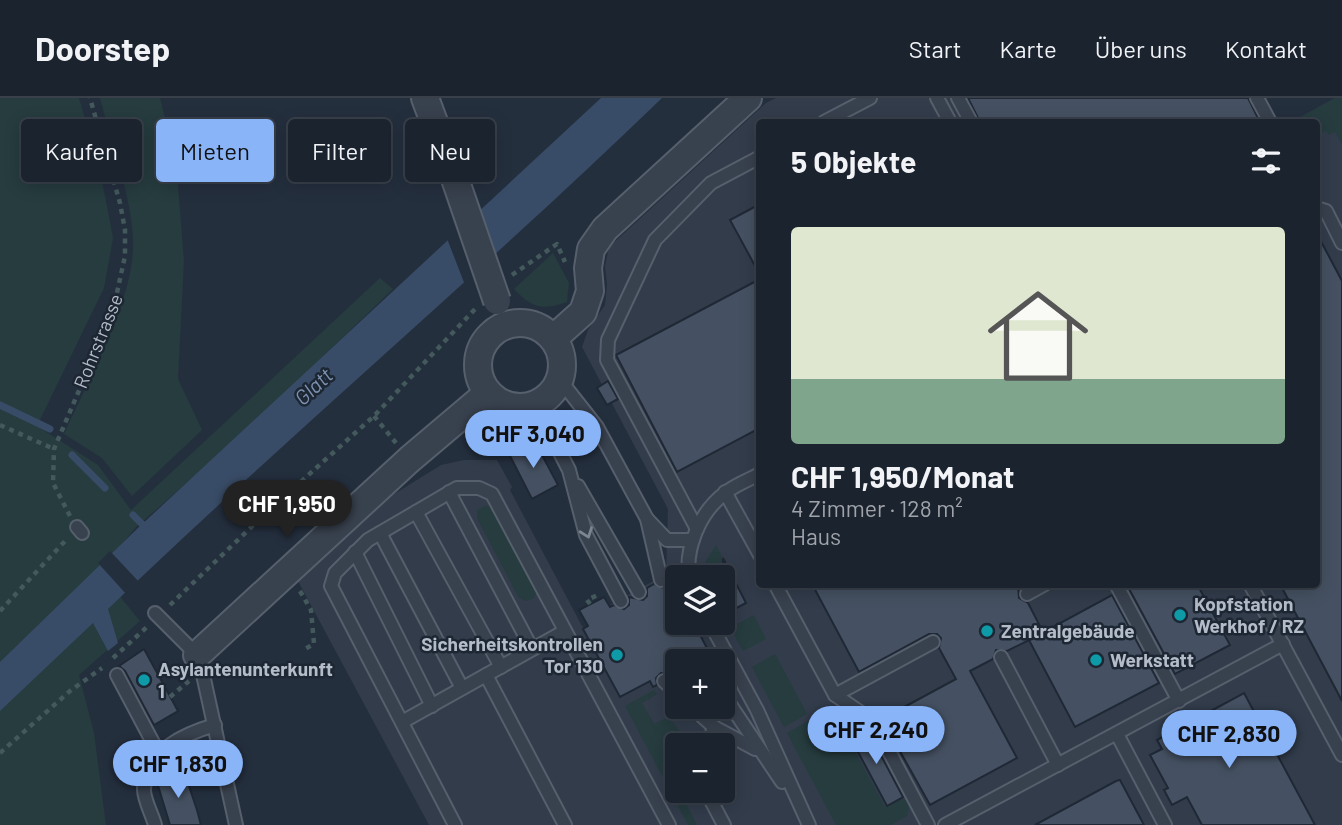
<!DOCTYPE html>
<html lang="de">
<head>
<meta charset="utf-8">
<style>
  :root { --surface:#1b232e; --page:#282f3a; --text:#f1f3f6; --muted:#a0a4aa; --line:#39404a; --accent:#8ab4f8 }
  body { margin:0; font-family:Barlow,sans-serif; background:var(--page); color:var(--text); height:100vh; display:flex; flex-direction:column; font-size:26px; white-space:nowrap }
  * { box-sizing:border-box; margin:0 }
  p { font-size:23px; color:var(--muted) }
  .icon { flex:none; width:38px; height:38px; fill:none; stroke:currentColor; stroke-width:2; stroke-linecap:round; stroke-linejoin:round }
  .map { position:relative; flex:1; overflow:hidden }
  .drawer { position:absolute; left:756px; top:21px; width:564px; height:469px; display:flex; flex-direction:column; background:var(--surface); border-radius:7px; box-shadow:0 4px 18px #0003,0 0 0 2px var(--line) }
  .drawer>* { flex:none }
  .guide { position:absolute; left:21px; top:21px; width:630px; height:63px; display:flex; gap:14px }
  .controls { position:absolute; left:665px; top:467px; display:grid; gap:14px }
  .controls a { display:grid; place-items:center; width:70px; height:70px; border-radius:7px; background:var(--surface); box-shadow:0 4px 18px #0003,0 0 0 2px var(--line); font-size:35px }
  .price { position:absolute; translate:-50% -60px; padding:0 16px; border-radius:24px; background:var(--accent); color:#111; font-size:23px; line-height:46px; filter:drop-shadow(0 2px 4px #0008) }
  .price::after { content:''; position:absolute; left:50%; top:42px; width:21px; height:16px; margin-left:-10px; background:inherit; clip-path:polygon(0 0,100% 0,50% 100%) }
  .price.selected { background:#222; color:#fff }
  ul { padding:0; list-style:none }
  li { display:grid; align-content:center; gap:14px; height:371px; padding:0 35px }
  li+li { border-top:2px solid var(--line) }
  li span { display:grid; place-items:center; height:217px; border-radius:7px; color:#555 }
  li>.icon { margin-inline-start:auto }
  span .icon { width:126px; height:126px; fill:#fffc; stroke-width:1 }
  li b { font-size:30px }
  h2 { display:flex; justify-content:space-between; align-items:center; height:84px; padding:0 35px; font-size:30px }
  .tag { padding:0 24px; border-radius:7px; background:var(--surface); box-shadow:0 4px 18px #0003,0 0 0 2px var(--line); font-size:24px; line-height:63px }
  .tag.selected { background:var(--accent); color:#111 }
  header { display:flex; align-items:center; gap:42px; box-sizing:border-box; height:98px; padding:0 35px; background:var(--surface); border-bottom:2px solid var(--line) }
  header strong { font-size:33px }
  nav { display:flex; gap:38px; margin-inline-start:auto; font-size:24px }
  .map>svg:first-child { display:block }
</style>
</head>
<body>
<header>
<strong>Doorstep</strong>
<nav><a>Start</a><a>Karte</a><a>Über uns</a><a>Kontakt</a></nav>
</header>
<div class="map">
<svg width="1342" height="727" viewBox="0 0 1342 727">
  <rect width="100%" height="100%" fill="#242f3e"/>
  <path fill="#323c4b" fill-rule="evenodd" d="M 776,0 L 953,0 L 966,24 L 760,24 L 760,486 L 1316,486 L 1316,24 L 1296,24 L 1295,22 L 1335,0 L 1342,0 L 1342,727 L 429,727 L 298,483 L 391,398 L 441,367 L 464,362 L 497,362 L 512,389 L 510,392 L 583,530 L 605,519 L 608,508 L 666,476 L 668,411 L 582,249 L 588,232 L 605,207 L 607,187 L 605,168 L 609,149 L 766,5 ZM 677,480 L 723,480 L 723,525 L 677,525 ZM 677,564 L 723,564 L 723,609 L 677,609 ZM 677,648 L 723,648 L 723,693 L 677,693 Z"/>
  <g fill="#263c3f">
    <path d="M 0,0 L 79,0 L 100,72 L 113,140 L 104,190 L 37,328 L 98,367 L 131,412 L 380,180 L 393,191 L 237,341 L 135,430 L 100,474 L 140,523 L 79,577 L 94,635 L 106,727 L 0,727 Z"/>
    <path d="M 100,0 L 160,0 L 176,63 L 184,163 L 178,281 L 202,332 L 132,398 L 102,360 L 64,336 C 87,285 131,207 133,151 C 135,107 111,44 100,0 Z"/>
    <path d="M 1335,0 L 1342,0 L 1342,47 L 1335,34 L 1329,37 L 1326,33 L 1316,38 L 1316,24 L 1296,24 L 1295,22 Z"/>
    <path d="M 553,155 L 569,185 L 567,204 C 542,213 532,210 514,191 Z"/>
    <path d="M 485,408 L 493,409 L 538,492 L 534,500 L 527,503 L 519,500 L 477,420 L 477,412 Z"/>
    <path d="M 716,447 L 733,479 L 723,484 L 723,480 L 705,480 L 706,463 Z"/>
    <path d="M 754,517 L 766,541 L 743,553 L 730,530 Z"/>
    <path d="M 775,556 L 807,616 L 784,629 L 752,569 Z"/>
    <path d="M 654,592 L 657,596 L 642,605 L 654,626 L 669,619 L 689,646 L 677,648 L 677,664 L 670,675 L 697,727 L 688,727 L 625,608 Z"/>
    <path d="M 848,618 L 858,618 L 865,622 L 863,630 L 847,639 L 885,709 L 901,701 L 908,702 L 910,706 L 907,718 L 891,727 L 836,727 L 787,635 L 810,622 L 817,634 Z"/>
  </g>
  <path fill="#394c67" d="M 601,0 L 662,0 C 481,175 289,337 108,511 L 118,545 L 108,553 L 93,525 L 0,613 L 0,564 L 139,429 Z"/>
  <g fill="#242f3e">
    <path d="M 478,108 L 497,159 L 465,187 L 446,138 Z"/>
    <path d="M 110,453 L 140,485 L 127,497 L 98,465 Z"/>
  </g>
  <g fill="none" stroke-linecap="round" stroke-linejoin="round">
    <g stroke="#394c67" stroke-width="7">
      <path d="M 0,307 L 50,331"/>
      <path d="M 72,357 L 105,390"/>
      <path d="M 133,417 L 147,431"/>
    </g>
  </g>
  <g fill="#455162" stroke="#1f2835" stroke-width="2">
    <path d="M 968,0 L 1248,0 L 1260,24 L 980,24 Z"/>
    <path d="M 760,106 L 760,177 L 730,122 Z"/>
    <path d="M 1316,134 L 1342,183 L 1342,603 L 1280,486 L 1316,486 Z"/>
    <path d="M 760,181 L 760,330 L 677,374 L 616,257 Z"/>
    <path d="M 608,283 L 618,301 L 607,307 L 597,290 Z"/>
    <path d="M 534,342 L 558,387 L 532,401 L 509,356 Z"/>
    <path d="M 723,460 L 746,505 L 729,514 L 723,502 Z"/>
    <path d="M 670,480 L 677,494 L 677,525 L 694,525 L 710,556 L 701,554 L 696,564 L 677,564 L 677,576 L 672,579 L 661,575 L 656,580 L 657,587 L 653,589 L 650,583 L 620,599 L 583,531 L 588,528 L 579,512 L 604,499 L 610,509 L 614,507 L 624,511 L 629,507 L 629,499 L 643,502 L 647,498 L 647,490 L 654,486 L 664,490 L 669,485 Z"/>
    <path d="M 812,486 L 1018,486 L 1019,500 L 1028,505 L 1043,534 L 1029,542 L 1112,497 L 1159,585 L 1075,629 L 1029,542 L 1007,553 L 996,552 L 993,561 L 970,573 L 1017,660 L 930,707 L 882,621 L 956,581 L 939,550 L 941,540 L 937,536 L 929,536 L 859,574 Z"/>
    <path d="M 1133,486 L 1197,486 L 1230,547 L 1175,576 L 1128,489 Z"/>
    <path d="M 144,551 L 178,613 L 154,627 L 125,573 L 119,568 Z"/>
    <path d="M 1244,595 L 1315,727 L 1202,727 L 1187,699 L 1172,707 L 1164,692 L 1168,690 L 1150,657 L 1162,651 L 1157,642 Z"/>
    <path d="M 866,629 L 903,699 L 887,708 L 849,637 Z"/>
    <path d="M 184,673 L 197,712 L 201,727 L 170,727 L 156,681 Z"/>
    <path d="M 1120,682 L 1144,727 L 1035,727 L 1116,683 Z"/>
  </g>
  <g fill="none" stroke-linecap="round" stroke-linejoin="round">
    <g stroke="#565f6c" stroke-width="16">
      <g id="lane">
        <path d="M 937,0 L 950,24"/>
        <path d="M 958,0 L 971,24"/>
        <path d="M 1257,0 L 1270,24"/>
        <path d="M 824,24 L 870,0"/>
        <path d="M 1316,110 L 1326,113 L 1342,145"/>
        <path d="M 560,282 L 597,329 L 647,421 L 661,482"/>
        <path d="M 528,309 L 551,337 L 569,372 L 586,437 L 621,503"/>
        <path d="M 578,388 L 639,494"/>
        <path d="M 449,394 L 532,551"/>
        <path d="M 725,394 L 760,457"/>
        <path d="M 416,414 L 501,569"/>
        <path d="M 647,421 L 667,442 L 693,442"/>
        <path d="M 77,429 L 82,435"/>
        <path d="M 697,431 L 607,262 L 608,242 L 655,142 L 711,85 L 760,59"/>
        <path d="M 380,435 L 462,590"/>
        <path d="M 355,454 L 432,608"/>
        <path d="M 689,480 C 685,449 700,414 725,395 C 735,387 748,382 760,376"/>
        <path d="M 775,486 L 835,597 L 873,623 L 928,727"/>
        <path d="M 1116,486 L 1179,603"/>
        <path d="M 1250,486 L 1342,657"/>
        <path d="M 1027,496 L 1045,486"/>
        <path d="M 155,515 L 197,557 L 202,572 L 236,727"/>
        <path d="M 710,525 L 757,612 L 809,727"/>
        <path d="M 1001,559 L 1058,667"/>
        <path d="M 704,562 L 705,564"/>
        <path d="M 117,577 L 159,656"/>
        <path d="M 486,577 L 565,727"/>
        <path d="M 664,583 L 677,595"/>
        <path d="M 723,596 L 782,684"/>
        <path d="M 835,597 L 933,544"/>
        <path d="M 692,609 L 714,629 L 755,651"/>
        <path d="M 402,624 L 565,533"/>
        <path d="M 1117,636 L 1165,727"/>
        <path d="M 708,648 L 714,629"/>
        <path d="M 706,693 L 724,727"/>
        <path d="M 155,727 C 152,716 143,700 144,690 C 148,652 184,636 215,627"/>
        <path d="M 455,727 L 331,488 L 335,475 L 368,442 L 457,390 L 479,390 L 492,396 L 669,727"/>
        <path d="M 945,727 L 1283,546"/>
      </g>
    </g>
    <g stroke="#565f6c" stroke-width="30">
      <g id="street">
        <path d="M 425,0 L 453,75"/>
        <circle cx="520" cy="267" r="42"/>
        <path d="M 554,240 L 583,214 L 590,193 L 588,170 L 591,151 L 605,131 L 748,0"/>
        <path d="M 197,557 L 410,361 L 488,295"/>
      </g>
    </g>
    <g stroke="#44595c" stroke-width="4.5" stroke-dasharray="5 5" stroke-linecap="butt">
      <path d="M 512,177 L 557,146 L 565,164"/>
      <path d="M 374,318 L 396,345"/>
      <path d="M 0,327 L 54,351"/>
      <path d="M 70,418 L 53,385 L 54,351 L 113,213 L 125,158 L 125,132 L 120,105 L 90,0"/>
      <path d="M 300,493 L 311,512 L 314,546 L 305,551"/>
      <path d="M 590,506 L 587,502 L 600,496"/>
      <path d="M 170,507 L 266,415 L 374,318 L 477,209"/>
      <path d="M 0,513 L 66,442"/>
      <path d="M 113,560 L 148,528"/>
      <path d="M 170,599 L 189,583"/>
      <path d="M 0,655 L 70,593 L 102,570"/>
    </g>
    <use href="#lane" stroke="#38414e" stroke-width="12"/>
    <use href="#street" stroke="#38414e" stroke-width="26"/>
    <g stroke="#565f6c" stroke-width="30" stroke-linecap="butt">
      <path id="street-bridge" d="M 453,75 L 497,203"/>
    </g>
    <use href="#street-bridge" stroke="#38414e" stroke-width="26"/>
  </g>
  <defs><path id="oneway-chevron" d="M-2-3.5L2.5 0L-2 3.5" fill="none" stroke-width="1.6" stroke-linecap="round" stroke-linejoin="round" transform="scale(1.75)"/></defs>
  <use stroke="#7c8592" href="#oneway-chevron" transform="translate(587 435) rotate(70)"/>
  <g fill="#0f9aa8" stroke="#1d2633" stroke-width="2.5">
    <circle cx="1180" cy="517" r="7"/>
    <circle cx="987" cy="533" r="7"/>
    <circle cx="617" cy="557" r="7"/>
    <circle cx="1096" cy="562" r="7"/>
    <circle cx="144" cy="582" r="7"/>
  </g>
  <g text-anchor="middle" stroke-width="5" stroke-linejoin="round" paint-order="stroke">
    <g font-size="19" fill="#b4bcc9" stroke="#1d2633">
      <text transform="translate(98 243) rotate(-68)" y="7">Rohrstrasse</text>
    </g>
    <g font-size="19" font-weight="bold" fill="#b4bcc9" stroke="#1d2633" text-anchor="start">
      <text x="1194" y="513">Kopfstation<tspan x="1194" dy="22">Werkhof / RZ</tspan></text>
      <text x="1001" y="540">Zentralgebäude</text>
      <text x="603" y="553" text-anchor="end">Sicherheitskontrollen<tspan x="603" dy="22">Tor 130</tspan></text>
      <text x="1110" y="569">Werkstatt</text>
      <text x="158" y="578">Asylantenunterkunft<tspan x="158" dy="22">1</tspan></text>
    </g>
    <g font-size="21" font-style="italic" fill="#7c92b1" stroke="#1d2633">
      <text transform="translate(314 289) rotate(-43)" y="7">Glatt</text>
    </g>
  </g>
</svg>
<div class="controls">
<a><svg class="icon" aria-label="layers" viewBox="0 0 24 24"><path d="M12 4l9 5-9 5-9-5zM3 14l9 5 9-5"/></svg></a>
<a>+</a>
<a>−</a>
</div>
<b class="price" style="left:533px;top:372px">CHF 3,040</b>
<b class="price selected" style="left:287px;top:442px">CHF 1,950</b>
<b class="price" style="left:876px;top:668px">CHF 2,240</b>
<b class="price" style="left:1229px;top:672px">CHF 2,830</b>
<b class="price" style="left:178px;top:702px">CHF 1,830</b>
<div class="guide">
<a class="tag">Kaufen</a>
<a class="tag selected">Mieten</a>
<a class="tag">Filter</a>
<a class="tag">Neu</a>
</div>
<section class="drawer">
<h2>5 Objekte<svg class="icon" aria-label="filters" viewBox="0 0 24 24"><path d="M4 7h16M4 17h16"/><circle cx="9" cy="7" r="2"/><circle cx="15" cy="17" r="2"/></svg></h2>
<ul>
<li><span style="background:linear-gradient(#dfe7d0 70%,#7fa58c 0)"><svg class="icon" aria-label="home" viewBox="0 0 24 24"><path d="M3 11l9-7 9 7M6 9v11h12V9"/></svg></span><div><b>CHF 1,950/Monat</b><p>4 Zimmer · 128 m²</p><p>Haus</p></div></li>
</ul>
</section>
</div>
</body>
</html>
